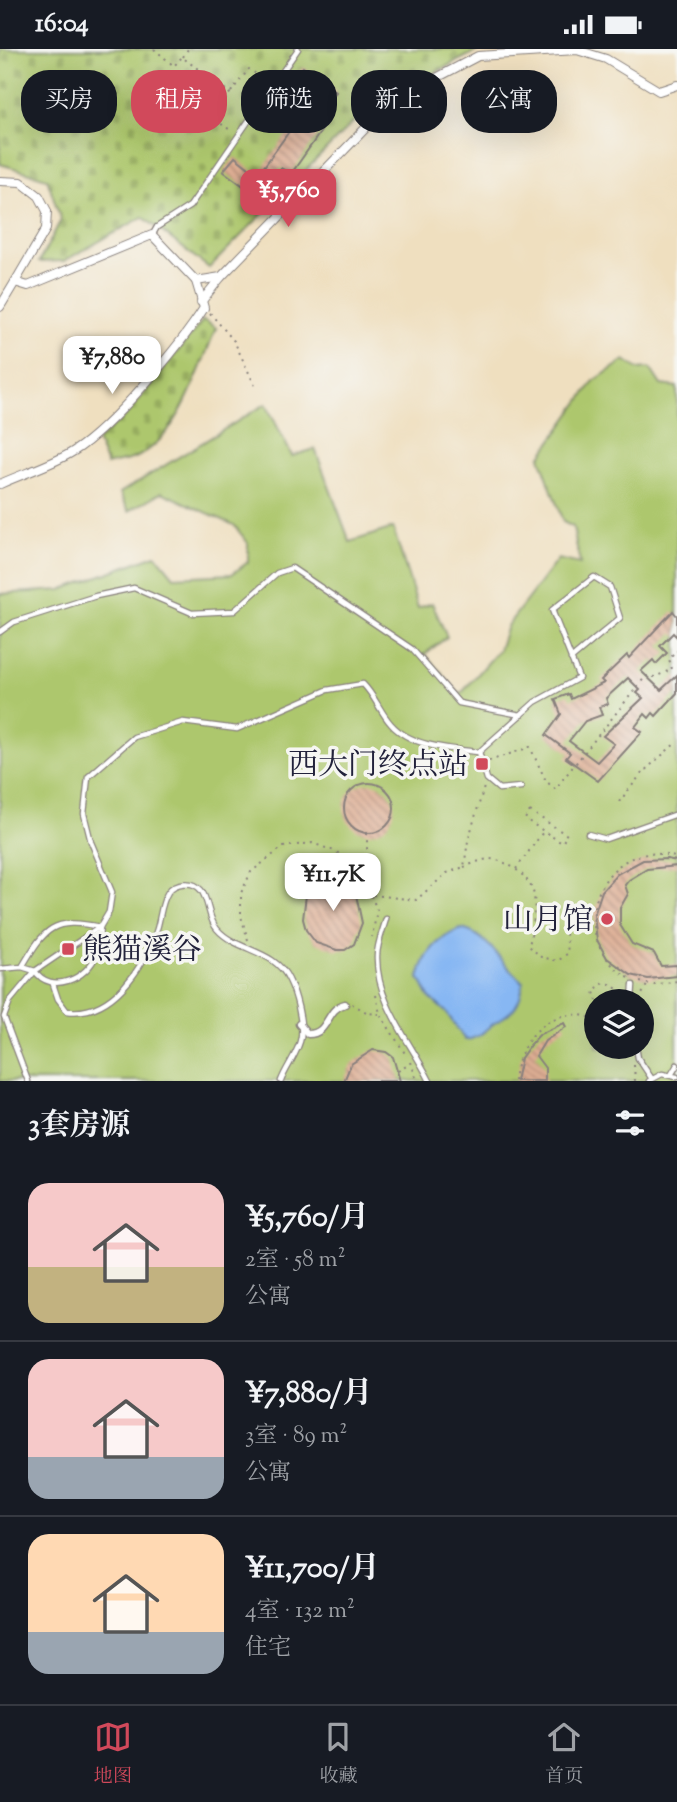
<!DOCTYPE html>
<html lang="zh">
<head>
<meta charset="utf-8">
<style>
  :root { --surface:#171b24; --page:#20242c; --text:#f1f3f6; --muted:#9ea1a6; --line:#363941; --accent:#d1495b }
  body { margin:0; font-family:"Sorts Mill Goudy","Noto Serif SC",serif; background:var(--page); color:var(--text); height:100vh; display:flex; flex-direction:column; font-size:26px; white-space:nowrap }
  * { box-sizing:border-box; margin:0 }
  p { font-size:23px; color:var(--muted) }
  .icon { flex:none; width:38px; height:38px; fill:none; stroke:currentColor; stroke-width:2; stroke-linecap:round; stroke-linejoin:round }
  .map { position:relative; height:1032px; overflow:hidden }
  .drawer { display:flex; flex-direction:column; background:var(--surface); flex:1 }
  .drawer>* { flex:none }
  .guide { position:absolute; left:21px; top:21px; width:635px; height:63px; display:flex; gap:14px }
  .tools { position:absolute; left:584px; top:940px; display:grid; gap:14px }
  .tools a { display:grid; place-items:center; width:70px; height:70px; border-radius:50%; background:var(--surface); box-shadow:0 7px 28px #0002; font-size:35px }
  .price { position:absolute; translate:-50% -60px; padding:0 16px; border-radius:14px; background:#fff; color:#222; font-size:23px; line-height:46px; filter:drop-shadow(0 2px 4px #0008) }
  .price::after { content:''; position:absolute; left:50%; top:42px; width:21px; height:16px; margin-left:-10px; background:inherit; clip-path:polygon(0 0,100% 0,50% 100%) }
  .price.on { background:var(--accent); color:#fff }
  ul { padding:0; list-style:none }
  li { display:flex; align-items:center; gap:21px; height:175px; padding:0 28px }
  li+li { border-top:2px solid var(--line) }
  li span { display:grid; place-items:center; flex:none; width:196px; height:140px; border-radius:21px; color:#555 }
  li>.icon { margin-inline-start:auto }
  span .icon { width:84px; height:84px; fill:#fffc; stroke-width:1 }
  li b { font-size:30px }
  h2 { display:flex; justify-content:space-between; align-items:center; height:84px; padding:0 28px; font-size:30px }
  .tag { padding:0 24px; border-radius:28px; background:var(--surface); box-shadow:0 7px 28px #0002; font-size:24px; line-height:63px }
  .tag.on { background:var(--accent); color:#fff }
  .status { display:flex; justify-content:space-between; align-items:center; height:49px; padding:0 35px; background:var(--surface); direction:ltr }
  .status svg { height:19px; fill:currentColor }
  .tabs { display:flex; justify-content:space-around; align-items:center; height:98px; border-top:2px solid var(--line); background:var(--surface); font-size:19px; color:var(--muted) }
  .tabs a { display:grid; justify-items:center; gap:4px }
  .tabs .on { color:var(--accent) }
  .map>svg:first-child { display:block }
</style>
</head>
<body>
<div class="status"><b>16:04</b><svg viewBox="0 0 49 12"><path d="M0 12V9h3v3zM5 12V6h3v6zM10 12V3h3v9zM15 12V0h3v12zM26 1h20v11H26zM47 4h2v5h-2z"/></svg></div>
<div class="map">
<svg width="677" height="1032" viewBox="0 0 677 1032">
  <defs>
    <pattern id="cemetery-stones" width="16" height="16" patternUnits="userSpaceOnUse" patternTransform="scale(1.75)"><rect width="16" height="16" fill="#adc76d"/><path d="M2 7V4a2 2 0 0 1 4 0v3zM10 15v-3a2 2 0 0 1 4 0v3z" fill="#95ab5f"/></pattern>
    <pattern id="building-back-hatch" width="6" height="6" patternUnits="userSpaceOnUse" patternTransform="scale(1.75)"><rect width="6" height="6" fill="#ddad93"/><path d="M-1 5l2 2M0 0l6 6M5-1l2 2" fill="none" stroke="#b38c79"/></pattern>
  </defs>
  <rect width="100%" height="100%" fill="#f6f6f2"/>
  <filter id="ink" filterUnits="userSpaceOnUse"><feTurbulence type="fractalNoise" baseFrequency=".0143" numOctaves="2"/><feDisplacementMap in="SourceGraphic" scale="14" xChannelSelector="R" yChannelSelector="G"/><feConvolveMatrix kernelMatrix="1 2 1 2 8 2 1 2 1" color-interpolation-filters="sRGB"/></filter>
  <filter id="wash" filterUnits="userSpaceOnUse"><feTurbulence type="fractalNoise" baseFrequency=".00686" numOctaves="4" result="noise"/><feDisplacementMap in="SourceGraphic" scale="28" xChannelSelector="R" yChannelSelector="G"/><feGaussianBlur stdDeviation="1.57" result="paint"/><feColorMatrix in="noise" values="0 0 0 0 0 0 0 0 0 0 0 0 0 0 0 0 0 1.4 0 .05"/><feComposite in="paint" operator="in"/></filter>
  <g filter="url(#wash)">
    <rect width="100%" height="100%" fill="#efdfbf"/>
    <g fill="url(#cemetery-stones)" stroke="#687454" stroke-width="2">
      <path d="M 0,0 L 481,0 L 403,40 L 386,40 L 209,219 L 143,168 L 64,212 L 39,213 L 61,171 L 47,129 L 0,115 Z"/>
      <path d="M 203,271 L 216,279 C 198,321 182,384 139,407 C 130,412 117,413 107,416 L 97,392 L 129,363 Z"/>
    </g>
    <path fill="#adc76d" stroke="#687454" stroke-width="2" fill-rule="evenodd" d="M 625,311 L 638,320 L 650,319 L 661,336 L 677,338 L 677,1032 L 0,1032 L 0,545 L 61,541 L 156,506 L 174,528 L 232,525 L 248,513 L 248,494 L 234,476 L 162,443 L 129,462 L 120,444 L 266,355 L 292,407 L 315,400 L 350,493 L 393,479 L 418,559 L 432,554 L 447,588 L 425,605 L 460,646 L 499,601 L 507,577 L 558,510 L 580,515 L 573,478 L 563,473 L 540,408 L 594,332 ZM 597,952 L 642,952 L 642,998 L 597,998 Z"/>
    <path fill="#87b7f3" stroke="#546c97" stroke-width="2" d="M 460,880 C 487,883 501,915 523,933 C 521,957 513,963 493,975 C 482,983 480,989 465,991 L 446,963 L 429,948 L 419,929 C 425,903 436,891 460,880 Z"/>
    <g id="blocks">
      <g fill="url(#building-back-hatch)" fill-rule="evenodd">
        <path d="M 303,18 L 336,43 L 316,69 L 326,75 L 291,125 L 281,119 L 260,149 L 223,122 L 235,108 L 258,126 L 315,46 L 294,30 Z"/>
        <path d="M 673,562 L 677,567 L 677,588 L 673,584 L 660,597 L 667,604 L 656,615 L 653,611 L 641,622 L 661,641 L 677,626 L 677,644 L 656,667 L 653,664 L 649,669 L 645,665 L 635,678 L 642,683 L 598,732 L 566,709 L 570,704 L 546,686 L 561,665 L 555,650 L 569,645 L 571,650 L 604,634 L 601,631 L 627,606 L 629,609 ZM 628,629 L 640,641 L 637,644 L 643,649 L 603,687 L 614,695 L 597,713 L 569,692 L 585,672 L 602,666 L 599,658 L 608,655 L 606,649 Z"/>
        <circle cx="369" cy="759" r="25"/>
        <path d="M 667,810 L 677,812 L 677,817 L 647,820 L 629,831 L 625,836 L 628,845 L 620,859 L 620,876 L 632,895 L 654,904 L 661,917 L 677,916 L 677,927 L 648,930 L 631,926 L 607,909 L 597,891 L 594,866 L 602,842 L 617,825 L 643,811 Z"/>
        <path d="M 335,825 L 343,827 L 355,841 L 362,874 L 354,895 L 345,901 L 337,901 L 316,894 L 306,881 L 303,870 L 306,846 L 315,832 Z"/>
        <path d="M 564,974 L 566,978 L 545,992 L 536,1007 L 545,1019 L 545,1032 L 516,1032 L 521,1009 L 530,996 L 540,985 Z"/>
        <path d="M 373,1001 L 386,1003 L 393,1008 L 400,1032 L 344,1032 L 351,1015 Z"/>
      </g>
    </g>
  </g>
  <g filter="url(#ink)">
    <use href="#blocks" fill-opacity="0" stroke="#88807d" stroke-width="2"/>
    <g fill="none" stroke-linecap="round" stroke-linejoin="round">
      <g stroke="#88807d" stroke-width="7">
        <g id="service">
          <path d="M 153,185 L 157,178 L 190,157 L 298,0"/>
          <path d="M 0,583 L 14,573 L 96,547 L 134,539 L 192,564 L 234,562 L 277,524 L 292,519 L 412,600 L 459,654 L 521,666"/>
          <path d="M 479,703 L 535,653 L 579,629 L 552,561 L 594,528 L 610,538 L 620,569 L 571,610"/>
          <path d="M 588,785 L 606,790 L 677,765"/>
          <path d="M 386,870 C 383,881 377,895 377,907 C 376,954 410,992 430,1032"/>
          <path d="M 0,920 L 22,918 L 35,922 C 51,946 88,929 96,906 C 99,898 99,887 100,878 C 53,868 45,879 22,918"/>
          <path d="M 53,935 L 58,950 L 67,962 C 112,968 143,919 156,883 C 161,869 160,856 168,843 C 175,833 193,831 201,841 C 209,851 208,870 217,880 C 237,903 275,900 289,931 C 296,945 303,973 301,988 C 299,1003 286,1018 281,1032"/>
          <path d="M 632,952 L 633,936"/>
          <path d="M 636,998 L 638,1009 L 652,1030"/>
          <path d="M 671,1026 L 677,1016"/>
          <path d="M 28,1032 L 4,968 L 10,952 L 35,922 L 100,878 L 109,863 L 112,843 L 91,793 L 84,765 L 88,728 L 134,688 L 183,673 L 237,680 L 327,641 L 363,635 C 375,647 380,663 391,675 C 411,698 451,700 479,703 L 487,730 L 499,740 L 521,738"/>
          <path d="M 649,1032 L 662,1025 L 677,1028"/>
        </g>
      </g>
      <g stroke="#88807d" stroke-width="9">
        <path id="pedestrian" d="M 299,975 L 308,985 C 330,985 325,960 345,955"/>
      </g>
      <g stroke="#88807d" stroke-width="10">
        <g id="minor">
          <path d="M 0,132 L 21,133 L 39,147 L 47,162 L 46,180 L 15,233 L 28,237 L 152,186 L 196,232 L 221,228 L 391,53 L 478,7 L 577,1 L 606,10 L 659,42 L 677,36"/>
          <path d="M 201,253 L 221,228"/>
          <path d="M 0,258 L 15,233"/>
          <path d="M 0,435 C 24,424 52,416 74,402 C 111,379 180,297 204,259 L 196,232"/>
        </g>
      </g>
      <g stroke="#88807d" stroke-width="2" stroke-dasharray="2 5" stroke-linecap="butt">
        <path d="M 154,0 L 174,17 L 182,8 L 230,44 L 212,69 L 232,82"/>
        <path d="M 183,8 L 188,0"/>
        <path d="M 231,43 L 249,20 L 266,32"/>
        <path d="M 210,264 L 234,292 L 257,341"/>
        <path d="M 489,712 L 530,698 L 546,732 L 555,740 L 646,627 L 655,628 L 672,620 L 669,610 L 677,602"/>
        <path d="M 619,753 L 643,723 L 677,693"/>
        <path d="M 530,762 L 567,786 L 562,794 L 525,770 Z"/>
        <path d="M 464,818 C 472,815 482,810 490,810 C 508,811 532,829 534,847 C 536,863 532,881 529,897 L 541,908 L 558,912 L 568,904 L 566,884 L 575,871 L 591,870"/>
        <path d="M 516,820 L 543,783"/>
        <path d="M 355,841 L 374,818 L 367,800 L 367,784"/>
        <path d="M 373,846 L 416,851 L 447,824 L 464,818 L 468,792 L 484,738"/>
        <path d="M 248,891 L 241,867 L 241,844 L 251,823 L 283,798 L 312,794 L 337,803 L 365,832 L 377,861 L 372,888"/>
        <path d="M 629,929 C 558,887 604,782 677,809"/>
        <path d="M 640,933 L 654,936 L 677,932"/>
        <path d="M 376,946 L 380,965 L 406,1006"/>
        <path d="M 639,951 L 647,936"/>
        <path d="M 597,952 L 594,943 C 605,926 616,937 624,949"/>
        <path d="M 352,955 L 368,964 L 379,965"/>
        <path d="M 411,1013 L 417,1032"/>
        <path d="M 634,1016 L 635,1032"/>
        <path d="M 398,1022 L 410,1015"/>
        <path d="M 514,1032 C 518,991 552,951 597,971"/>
      </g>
      <use href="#service" stroke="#fff" stroke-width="4.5"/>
      <use href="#pedestrian" stroke="#fff" stroke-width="6"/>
      <use href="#minor" stroke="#fff" stroke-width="8"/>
    </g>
  </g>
  <g fill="#d1495b" stroke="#f6f6f2" stroke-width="2.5">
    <rect x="475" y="708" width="14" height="14" rx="3.5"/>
    <circle cx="607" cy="870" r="7"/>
    <rect x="61" y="893" width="14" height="14" rx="3.5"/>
  </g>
  <g text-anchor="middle" stroke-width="7" stroke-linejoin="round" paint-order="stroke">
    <g font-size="30" fill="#22223b" stroke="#f6f6f2" text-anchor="end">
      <text x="468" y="725">西大门终点站</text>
      <text x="593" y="880">山月馆</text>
      <text x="82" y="910" text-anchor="start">熊猫溪谷</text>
    </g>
  </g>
</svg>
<div class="tools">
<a><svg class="icon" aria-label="layers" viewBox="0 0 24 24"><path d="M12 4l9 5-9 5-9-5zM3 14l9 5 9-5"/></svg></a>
</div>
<b class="price on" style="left:288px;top:180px">¥5,760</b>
<b class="price" style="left:112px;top:347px">¥7,880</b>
<b class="price" style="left:333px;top:864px">¥11.7K</b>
<div class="guide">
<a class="tag">买房</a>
<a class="tag on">租房</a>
<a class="tag">筛选</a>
<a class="tag">新上</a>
<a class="tag">公寓</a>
</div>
</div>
<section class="drawer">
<h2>3套房源<svg class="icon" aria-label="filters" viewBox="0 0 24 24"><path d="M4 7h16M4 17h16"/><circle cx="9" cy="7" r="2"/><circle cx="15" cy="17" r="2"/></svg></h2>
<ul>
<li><span style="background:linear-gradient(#f6c9c9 60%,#c2b280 0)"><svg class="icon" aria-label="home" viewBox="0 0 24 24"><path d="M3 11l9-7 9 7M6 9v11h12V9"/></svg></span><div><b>¥5,760/月</b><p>2室 · 58 m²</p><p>公寓</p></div></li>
<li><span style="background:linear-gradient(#f6c9c9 70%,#9aa5b1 0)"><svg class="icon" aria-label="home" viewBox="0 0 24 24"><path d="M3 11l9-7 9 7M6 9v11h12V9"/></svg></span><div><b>¥7,880/月</b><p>3室 · 89 m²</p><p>公寓</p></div></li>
<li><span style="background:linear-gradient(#ffd9b3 70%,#9aa5b1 0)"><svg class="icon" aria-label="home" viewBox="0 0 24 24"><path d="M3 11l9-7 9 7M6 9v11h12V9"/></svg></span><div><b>¥11,700/月</b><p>4室 · 132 m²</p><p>住宅</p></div></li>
</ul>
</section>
<nav class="tabs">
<a class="on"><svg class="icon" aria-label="map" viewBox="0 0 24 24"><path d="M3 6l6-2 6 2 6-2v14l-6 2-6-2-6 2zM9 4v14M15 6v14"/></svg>地图</a>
<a><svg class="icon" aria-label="saved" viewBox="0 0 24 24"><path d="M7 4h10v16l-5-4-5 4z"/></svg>收藏</a>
<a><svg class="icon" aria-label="home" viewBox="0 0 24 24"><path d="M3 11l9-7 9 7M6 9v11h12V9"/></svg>首页</a>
</nav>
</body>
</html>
